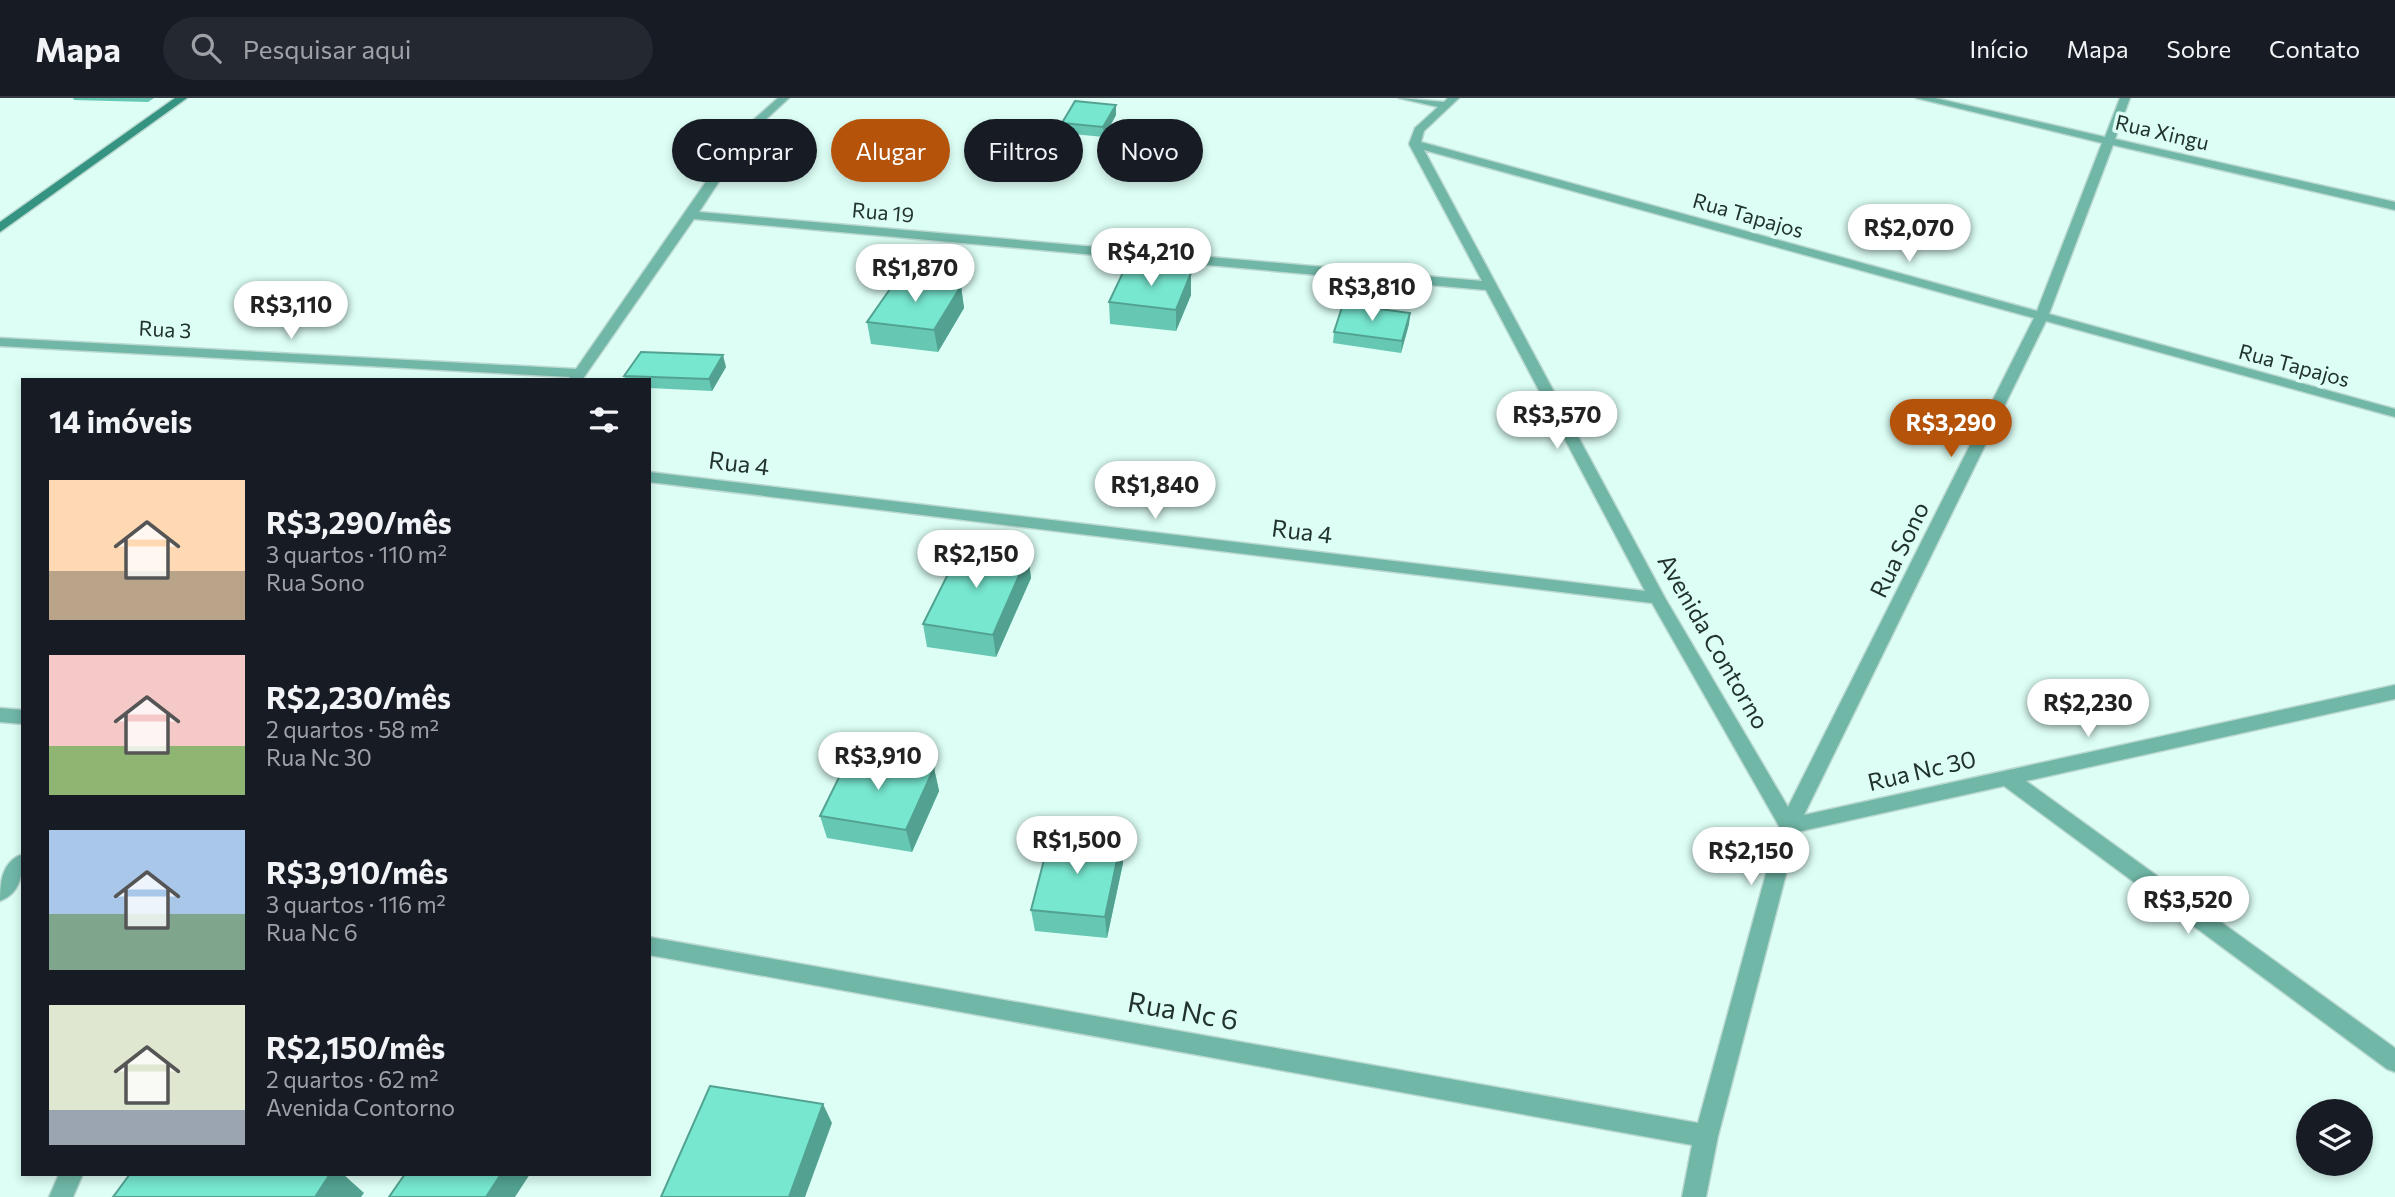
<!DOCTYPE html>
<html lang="pt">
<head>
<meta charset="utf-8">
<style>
  :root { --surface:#171b24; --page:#242831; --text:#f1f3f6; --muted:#9ea1a6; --line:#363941; --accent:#b45309 }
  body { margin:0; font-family:Commissioner,sans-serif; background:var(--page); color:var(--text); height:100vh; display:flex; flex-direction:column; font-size:26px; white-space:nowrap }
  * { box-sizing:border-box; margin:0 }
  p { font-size:23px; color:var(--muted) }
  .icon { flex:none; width:38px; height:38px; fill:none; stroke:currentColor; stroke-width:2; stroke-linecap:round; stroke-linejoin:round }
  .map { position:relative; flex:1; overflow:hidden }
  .side { position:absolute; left:21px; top:280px; width:630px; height:798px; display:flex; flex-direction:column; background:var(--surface); border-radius:0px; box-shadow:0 4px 10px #0003 }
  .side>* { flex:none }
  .hud { position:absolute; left:672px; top:21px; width:665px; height:63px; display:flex; gap:14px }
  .tools { position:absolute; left:2296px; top:1001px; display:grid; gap:14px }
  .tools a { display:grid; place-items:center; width:77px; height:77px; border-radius:50%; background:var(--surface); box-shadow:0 4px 10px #0003; font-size:35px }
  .price { position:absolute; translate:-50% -60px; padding:0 16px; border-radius:24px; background:#fff; color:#222; font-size:23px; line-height:46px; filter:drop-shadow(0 2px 4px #0008) }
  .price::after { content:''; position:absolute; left:50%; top:42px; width:21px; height:16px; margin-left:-10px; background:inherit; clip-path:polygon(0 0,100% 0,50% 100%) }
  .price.current { background:var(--accent); color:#fff }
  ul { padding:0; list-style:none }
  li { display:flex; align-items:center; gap:21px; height:175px; padding:0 28px }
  li span { display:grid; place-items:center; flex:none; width:196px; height:140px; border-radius:0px; color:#555 }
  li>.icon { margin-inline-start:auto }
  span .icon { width:84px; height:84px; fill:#fffc; stroke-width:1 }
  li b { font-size:30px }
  h2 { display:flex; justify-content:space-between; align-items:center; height:84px; padding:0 28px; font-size:30px }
  .chip { padding:0 24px; border-radius:32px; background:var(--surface); box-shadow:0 4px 10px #0003; font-size:24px; line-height:63px }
  .chip.current { background:var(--accent); color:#fff }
  header { display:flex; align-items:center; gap:42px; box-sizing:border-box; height:98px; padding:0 35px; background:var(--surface); border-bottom:2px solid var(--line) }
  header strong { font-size:33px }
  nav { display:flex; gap:38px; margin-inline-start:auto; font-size:24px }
  .search { width:490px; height:63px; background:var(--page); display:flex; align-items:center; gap:18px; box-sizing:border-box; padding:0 24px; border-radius:38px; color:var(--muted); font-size:26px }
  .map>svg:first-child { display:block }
</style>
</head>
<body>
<header>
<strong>Mapa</strong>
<div class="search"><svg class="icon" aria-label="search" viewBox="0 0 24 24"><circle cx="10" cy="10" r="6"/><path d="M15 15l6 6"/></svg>Pesquisar aqui</div>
<nav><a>Início</a><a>Mapa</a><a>Sobre</a><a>Contato</a></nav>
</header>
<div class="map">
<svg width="2395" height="1099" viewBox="0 0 2395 1099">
  <rect width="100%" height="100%" fill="#dcfef5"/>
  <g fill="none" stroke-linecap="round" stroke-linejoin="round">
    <g stroke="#bbd9d1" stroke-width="3">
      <g id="street">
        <path d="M 778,0 L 789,0 L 750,36 L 699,114 L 1482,183 L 1409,46 L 1415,30 L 1438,9 L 1399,0 L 1444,4 L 1448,0 L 1459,0 L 1424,33 L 1421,44 L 2037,213 L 2102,45 L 1916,0 L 1935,0 L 2105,39 L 2120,0 L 2130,0 L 2115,41 L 2395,104 L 2395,112 L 2113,47 L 2049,216 L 2395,311 L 2395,319 L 2046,223 L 1804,717 L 2395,587 L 2395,601 L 2026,683 L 2395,950 L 2395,974 L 2387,971 L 2004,688 L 1797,734 L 1718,1038 L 1706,1099 L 1682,1099 L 1692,1047 L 649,857 L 649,839 L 1698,1025 L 1779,728 L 1652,505 L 649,384 L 649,374 L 1645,493 L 1486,192 L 694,121 L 582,282 L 568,282 L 570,279 L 0,248 L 0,240 L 576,271 L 742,32 ZM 1424,52 L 2034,220 L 1788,709 L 1665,500 Z"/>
        <path d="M 0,610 L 23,612 L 23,626 L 0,624 Z"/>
        <path d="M 23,756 C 23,775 21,795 0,803 C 0,784 2,763 23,756 Z"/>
        <path d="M 59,1076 L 83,1076 L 73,1099 L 49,1099 Z"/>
      </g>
    </g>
    <g stroke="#bbd9d1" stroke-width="3">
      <path id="secondary" d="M 175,0 L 187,0 L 0,134 L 0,124 Z"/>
    </g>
    <use href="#street" fill="#70b7a7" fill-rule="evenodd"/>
    <use href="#secondary" fill="#359381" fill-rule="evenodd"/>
  </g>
  <g fill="#66c7b2">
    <path d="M 73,0 L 154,0 L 148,4 L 74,2 Z"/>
    <path d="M 1116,7 L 1116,17 L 1104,39 L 1062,35 L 1062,25 Z"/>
    <path d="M 961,188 L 964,210 L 938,254 L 871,246 L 867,224 Z"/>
    <path d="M 1191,197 L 1176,233 L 1110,226 L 1109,204 Z"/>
    <path d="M 1410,215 L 1409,226 L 1401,255 L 1333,245 L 1334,234 Z"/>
    <path d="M 726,269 L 712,293 L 649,290 L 649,282 L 626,282 L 624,278 Z"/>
    <path d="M 1028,457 L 1031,480 L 996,559 L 927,549 L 923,526 Z"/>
    <path d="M 934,670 L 939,693 L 912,754 L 827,740 L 820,718 Z"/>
    <path d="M 1121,743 L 1123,765 L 1107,840 L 1035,833 L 1031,812 Z"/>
  </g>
  <g fill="#53a291">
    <path d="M 1116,7 L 1116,17 L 1104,39 L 1103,29 Z"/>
    <path d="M 1191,175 L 1191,197 L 1176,233 L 1176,212 Z"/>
    <path d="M 961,188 L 964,210 L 938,254 L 934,232 Z"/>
    <path d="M 1410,215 L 1409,226 L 1401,255 L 1402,243 Z"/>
    <path d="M 723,257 L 726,269 L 712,293 L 709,281 Z"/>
    <path d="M 1028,457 L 1031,480 L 996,559 L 993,537 Z"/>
    <path d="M 934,670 L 939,693 L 912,754 L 906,732 Z"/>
    <path d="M 1121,743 L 1123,765 L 1107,840 L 1105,819 Z"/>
    <path d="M 823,1006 L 832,1025 L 805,1099 L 789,1099 Z"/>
    <path d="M 330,1076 L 343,1076 L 364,1095 L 361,1099 L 315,1099 Z"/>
    <path d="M 501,1076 L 530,1076 L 515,1099 L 486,1099 Z"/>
  </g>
  <g fill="#77e7cf" stroke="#53a291" stroke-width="2">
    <path d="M 1075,3 L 1116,7 L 1103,29 L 1062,25 Z"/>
    <path d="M 1126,168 L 1191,175 L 1176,212 L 1109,204 Z"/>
    <path d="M 897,181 L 961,188 L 934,232 L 867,224 Z"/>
    <path d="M 1343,206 L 1410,215 L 1402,243 L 1334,234 Z"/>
    <path d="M 641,254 L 723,257 L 709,281 L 624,278 Z"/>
    <path d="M 962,448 L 1028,457 L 993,537 L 923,526 Z"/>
    <path d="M 850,657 L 934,670 L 906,732 L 820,718 Z"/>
    <path d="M 1051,735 L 1121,743 L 1105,819 L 1031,812 Z"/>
    <path d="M 710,988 L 823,1006 L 789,1099 L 661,1099 Z"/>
    <path d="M 130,1076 L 330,1076 L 315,1099 L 113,1099 Z"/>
    <path d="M 405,1076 L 501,1076 L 486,1099 L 389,1099 Z"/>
  </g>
  <g text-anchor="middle" stroke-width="7" stroke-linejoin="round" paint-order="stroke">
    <g font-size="21" fill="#22332f" stroke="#dcfef5">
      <text transform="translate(2162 35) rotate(13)" y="7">Rua Xingu</text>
      <text transform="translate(883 115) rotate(5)" y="7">Rua 19</text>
      <text transform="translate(1748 118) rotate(16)" y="7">Rua Tapajos</text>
      <text transform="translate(165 232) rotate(3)" y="7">Rua 3</text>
      <text transform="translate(2294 268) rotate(15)" y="7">Rua Tapajos</text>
    </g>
    <g font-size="24" fill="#22332f" stroke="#dcfef5">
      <text transform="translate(739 366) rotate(7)" y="8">Rua 4</text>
      <text transform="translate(1302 434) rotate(7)" y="8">Rua 4</text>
      <text transform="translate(1900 452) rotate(-64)" y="8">Rua Sono</text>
      <text transform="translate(1713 544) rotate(60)" y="8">Avenida Contorno</text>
      <text transform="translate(1922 673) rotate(-13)" y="8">Rua Nc 30</text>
    </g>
    <g font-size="28" fill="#22332f" stroke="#dcfef5">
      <text transform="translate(1183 913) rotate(10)" y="10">Rua Nc 6</text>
    </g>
  </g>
</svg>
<div class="tools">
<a><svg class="icon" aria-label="layers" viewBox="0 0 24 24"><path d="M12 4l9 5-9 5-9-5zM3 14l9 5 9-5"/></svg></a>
</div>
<b class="price" style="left:1909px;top:166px">R$2,070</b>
<b class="price" style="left:1151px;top:190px">R$4,210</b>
<b class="price" style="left:915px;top:206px">R$1,870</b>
<b class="price" style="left:1372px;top:225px">R$3,810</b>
<b class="price" style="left:291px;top:243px">R$3,110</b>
<b class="price" style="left:1557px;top:353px">R$3,570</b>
<b class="price current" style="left:1951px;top:361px">R$3,290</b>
<b class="price" style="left:1155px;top:423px">R$1,840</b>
<b class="price" style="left:976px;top:492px">R$2,150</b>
<b class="price" style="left:2088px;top:641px">R$2,230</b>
<b class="price" style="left:878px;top:694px">R$3,910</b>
<b class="price" style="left:1077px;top:778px">R$1,500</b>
<b class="price" style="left:1751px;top:789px">R$2,150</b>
<b class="price" style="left:2188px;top:838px">R$3,520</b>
<div class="hud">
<a class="chip">Comprar</a>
<a class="chip current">Alugar</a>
<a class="chip">Filtros</a>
<a class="chip">Novo</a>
</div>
<section class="side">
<h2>14 imóveis<svg class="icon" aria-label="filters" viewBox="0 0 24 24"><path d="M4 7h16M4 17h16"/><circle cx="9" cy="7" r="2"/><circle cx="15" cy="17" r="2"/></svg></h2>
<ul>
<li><span style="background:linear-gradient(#ffd9b3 65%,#b9a48a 0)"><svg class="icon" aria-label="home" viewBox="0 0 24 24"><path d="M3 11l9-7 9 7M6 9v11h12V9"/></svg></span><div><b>R$3,290/mês</b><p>3 quartos · 110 m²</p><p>Rua Sono</p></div></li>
<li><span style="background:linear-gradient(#f6c9c9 65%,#8fb573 0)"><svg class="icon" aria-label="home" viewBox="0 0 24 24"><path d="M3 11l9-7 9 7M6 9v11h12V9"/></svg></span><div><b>R$2,230/mês</b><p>2 quartos · 58 m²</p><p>Rua Nc 30</p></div></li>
<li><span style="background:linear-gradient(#a9c7e8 60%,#7fa58c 0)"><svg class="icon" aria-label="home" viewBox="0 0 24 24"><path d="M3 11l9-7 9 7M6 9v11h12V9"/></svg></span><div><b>R$3,910/mês</b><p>3 quartos · 116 m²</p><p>Rua Nc 6</p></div></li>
<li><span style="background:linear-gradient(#dfe7d0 75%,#9aa5b1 0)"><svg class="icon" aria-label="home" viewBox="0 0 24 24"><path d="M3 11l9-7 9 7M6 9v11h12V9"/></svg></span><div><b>R$2,150/mês</b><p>2 quartos · 62 m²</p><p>Avenida Contorno</p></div></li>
</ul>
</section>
</div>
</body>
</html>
